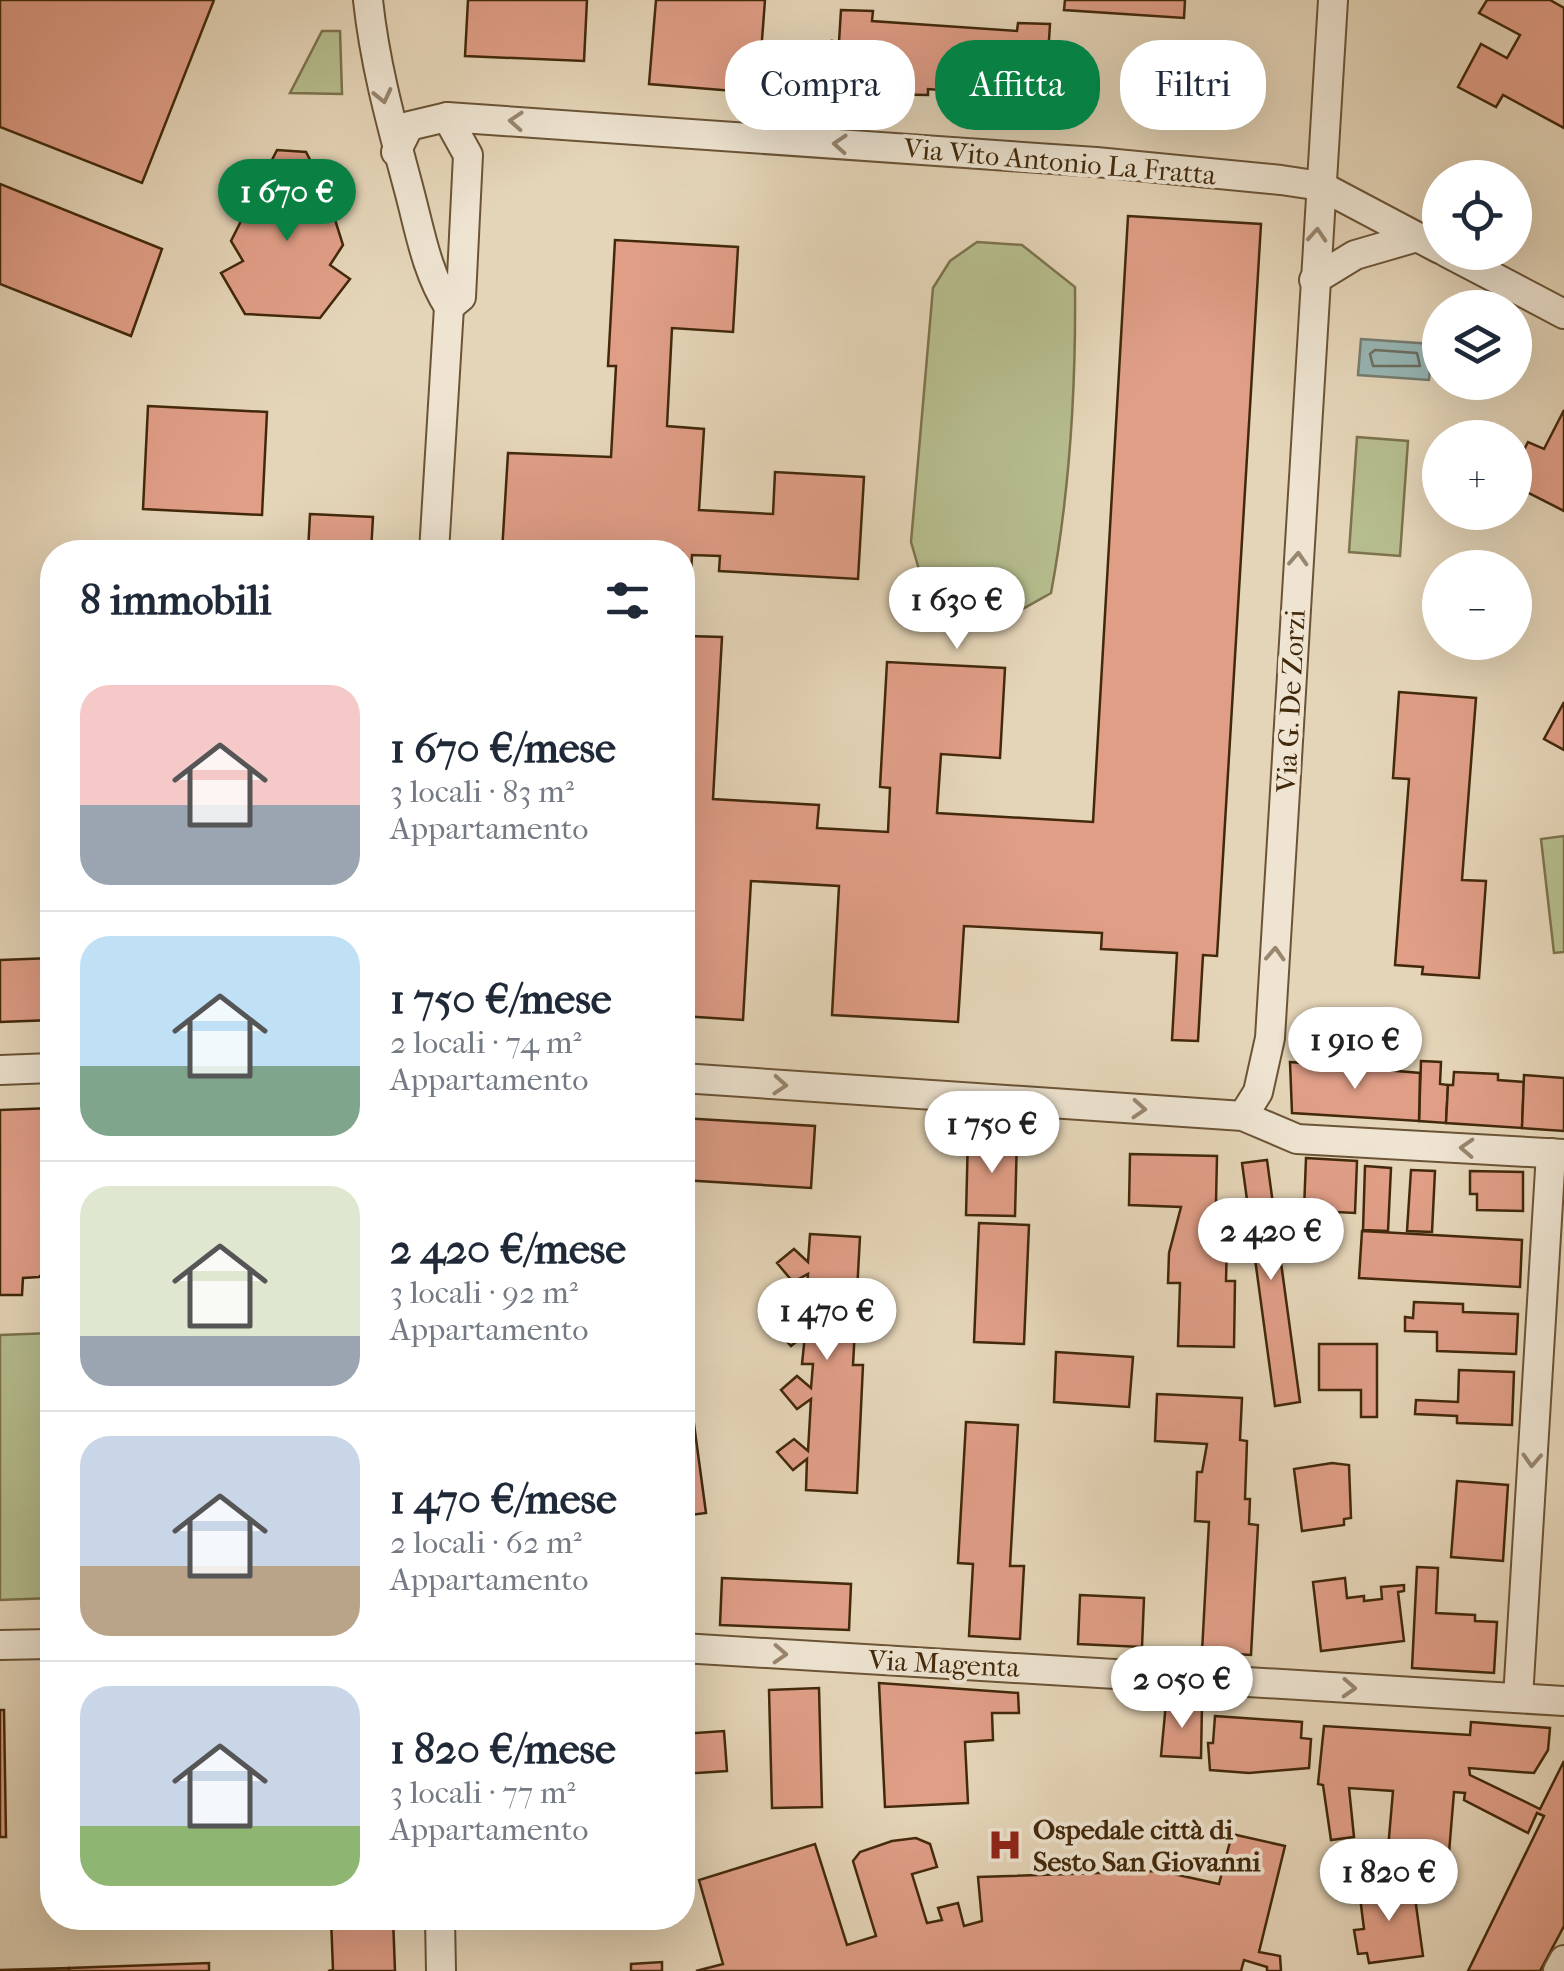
<!DOCTYPE html>
<html lang="it">
<head>
<meta charset="utf-8">
<style>
  :root { --surface:#fff; --page:#f2f2f3; --text:#1f2937; --muted:#747a83; --line:#e0e1e3; --accent:#0b8043 }
  body { margin:0; font-family:"IM FELL French Canon",serif; background:var(--page); color:var(--text); height:100vh; display:flex; flex-direction:column; font-size:38px; white-space:nowrap }
  * { box-sizing:border-box; margin:0 }
  p { font-size:32px; color:var(--muted) }
  .icon { flex:none; width:55px; height:55px; fill:none; stroke:currentColor; stroke-width:2; stroke-linecap:round; stroke-linejoin:round }
  .map { position:relative; flex:1; overflow:hidden }
  .side { position:absolute; left:40px; top:540px; width:655px; height:1390px; display:flex; flex-direction:column; background:var(--surface); border-radius:40px; box-shadow:0 10px 40px #0002 }
  .side>* { flex:none }
  .guide { position:absolute; left:725px; top:40px; width:688px; height:90px; display:flex; gap:20px }
  .controls { position:absolute; left:1422px; top:160px; display:grid; gap:20px }
  .controls a { display:grid; place-items:center; width:110px; height:110px; border-radius:50%; background:var(--surface); box-shadow:0 10px 40px #0002; font-size:50px }
  .price { position:absolute; translate:-50% -85px; padding:0 22px; border-radius:35px; background:#fff; color:#222; font-size:32px; line-height:65px; filter:drop-shadow(0 2px 5px #0008) }
  .price::after { content:''; position:absolute; left:50%; top:60px; width:30px; height:22px; margin-left:-15px; background:inherit; clip-path:polygon(0 0,100% 0,50% 100%) }
  .price.on { background:var(--accent); color:#fff }
  ul { padding:0; list-style:none }
  li { display:flex; align-items:center; gap:30px; height:250px; padding:0 40px }
  li+li { border-top:2px solid var(--line) }
  li span { display:grid; place-items:center; flex:none; width:280px; height:200px; border-radius:30px; color:#555 }
  li>.icon { margin-inline-start:auto }
  span .icon { width:120px; height:120px; fill:#fffc; stroke-width:1 }
  li b { font-size:42px }
  h2 { display:flex; justify-content:space-between; align-items:center; height:120px; padding:0 40px; font-size:42px }
  .chip { padding:0 35px; border-radius:40px; background:var(--surface); box-shadow:0 10px 40px #0002; font-size:35px; line-height:90px }
  .chip.on { background:var(--accent); color:#fff }
  .map>svg:first-child { display:block }
</style>
</head>
<body>
<div class="map">
<svg width="1564" height="1971" viewBox="0 0 1564 1971">
  <rect width="100%" height="100%" fill="#e5d5b8"/>
  <filter id="stains"><feTurbulence type="fractalNoise" baseFrequency=".002" numOctaves="4"/><feColorMatrix values="0 0 0 0 .2 0 0 0 0 .09 0 0 0 0 .02 0 0 0 .5 -.17"/></filter>
  <radialGradient id="worn" r=".72"><stop offset=".6" stop-color="#630" stop-opacity="0"/><stop offset="1" stop-color="#630" stop-opacity=".3"/></radialGradient>
  <g fill="#b6bd8e" stroke="#7c734c" stroke-width="2.5">
    <path d="M 322,31 L 340,31 L 342,94 L 290,93 Z"/>
    <path d="M 977,242 L 1022,245 L 1075,287 C 1076,391 1070,491 1051,593 C 995,625 990,631 929,604 L 911,542 L 933,288 L 950,261 Z"/>
    <path d="M 1357,437 L 1408,441 L 1400,556 L 1349,552 Z"/>
    <path d="M 1564,836 L 1564,952 L 1554,953 L 1541,839 Z"/>
    <path d="M 52,1333 L 52,1598 L 0,1600 L 0,1335 Z"/>
  </g>
  <path fill="#98b7b6" stroke="#767e72" stroke-width="2.5" d="M 1361,339 L 1432,344 L 1429,380 L 1358,375 Z"/>
  <g fill="none" stroke-linecap="round" stroke-linejoin="round">
    <path stroke="#6d7060" stroke-width="2.5" d="M 1375,350 L 1417,353 L 1420,366 L 1373,366 L 1370,354 Z"/>
  </g>
  <g fill="#e09e87" stroke="#42290b" stroke-width="2.5">
    <path d="M 0,0 L 214,0 L 142,183 L 0,127 Z"/>
    <path d="M 468,0 L 587,0 L 584,61 L 465,56 Z"/>
    <path d="M 656,0 L 765,0 L 758,93 L 649,84 Z"/>
    <path d="M 1065,0 L 1185,0 L 1184,18 L 1064,10 Z"/>
    <path d="M 1487,0 L 1550,0 L 1564,8 L 1564,128 L 1503,95 L 1496,107 L 1458,87 L 1481,44 L 1507,58 L 1520,35 L 1479,13 Z"/>
    <path d="M 841,10 L 873,11 L 872,21 L 1017,31 L 1018,23 L 1050,24 L 1048,56 L 1054,56 L 1051,98 L 1014,96 L 1014,104 L 970,101 L 971,97 L 952,97 L 952,91 L 928,89 L 928,95 L 866,94 L 866,86 L 830,83 L 832,41 L 839,42 Z"/>
    <path d="M 277,150 L 306,152 L 326,191 L 343,245 L 330,265 L 350,279 L 320,318 L 245,314 L 221,273 L 243,261 L 231,241 Z"/>
    <path d="M 0,184 L 162,249 L 131,336 L 0,284 Z"/>
    <path d="M 1128,216 L 1261,224 L 1217,956 L 1203,955 L 1198,1041 L 1172,1040 L 1177,953 L 1101,949 L 1102,933 L 964,926 L 958,1022 L 832,1015 L 839,886 L 751,881 L 743,1020 L 682,1016 L 682,552 L 626,552 L 605,548 L 605,552 L 502,552 L 508,453 L 611,457 L 616,366 L 608,366 L 615,240 L 738,247 L 733,332 L 672,328 L 667,426 L 704,429 L 699,510 L 773,514 L 775,472 L 864,477 L 858,579 L 719,571 L 720,556 L 692,555 L 688,636 L 722,637 L 713,799 L 819,805 L 817,828 L 888,832 L 890,788 L 880,787 L 887,662 L 1005,668 L 1000,758 L 941,754 L 937,813 L 1093,822 Z"/>
    <path d="M 148,406 L 267,412 L 262,515 L 143,509 Z"/>
    <path d="M 1564,410 L 1564,511 L 1515,486 L 1515,467 L 1528,442 L 1544,449 Z"/>
    <path d="M 310,514 L 373,517 L 371,552 L 308,552 Z"/>
    <path d="M 1399,692 L 1476,698 L 1462,880 L 1486,881 L 1479,978 L 1422,974 L 1423,967 L 1395,965 L 1409,779 L 1393,778 Z"/>
    <path d="M 1564,702 L 1564,750 L 1544,739 Z"/>
    <path d="M 52,958 L 52,1020 L 0,1022 L 0,960 Z"/>
    <path d="M 1421,1061 L 1441,1062 L 1440,1084 L 1448,1085 L 1446,1123 L 1419,1121 Z"/>
    <path d="M 1290,1062 L 1420,1073 L 1419,1121 L 1292,1113 Z"/>
    <path d="M 1454,1072 L 1498,1074 L 1498,1080 L 1524,1082 L 1522,1128 L 1446,1123 L 1448,1085 L 1453,1085 Z"/>
    <path d="M 1524,1075 L 1564,1078 L 1564,1131 L 1522,1128 Z"/>
    <path d="M 52,1108 L 52,1265 L 39,1277 L 23,1278 L 22,1295 L 0,1295 L 0,1110 Z"/>
    <path d="M 682,1118 L 815,1126 L 811,1188 L 682,1180 Z"/>
    <path d="M 968,1135 L 1017,1136 L 1015,1216 L 966,1215 Z"/>
    <path d="M 1130,1154 L 1217,1156 L 1216,1202 L 1228,1202 L 1226,1281 L 1235,1281 L 1234,1347 L 1178,1346 L 1180,1283 L 1168,1283 L 1169,1253 L 1181,1207 L 1129,1205 Z"/>
    <path d="M 1306,1158 L 1357,1161 L 1355,1213 L 1336,1212 L 1336,1219 L 1322,1218 L 1323,1211 L 1304,1210 Z"/>
    <path d="M 1267,1160 L 1300,1402 L 1275,1406 L 1242,1163 Z"/>
    <path d="M 1365,1166 L 1391,1168 L 1388,1231 L 1363,1230 Z"/>
    <path d="M 1411,1170 L 1435,1171 L 1432,1232 L 1407,1231 Z"/>
    <path d="M 1470,1171 L 1523,1172 L 1523,1211 L 1477,1210 L 1477,1194 L 1470,1194 Z"/>
    <path d="M 979,1223 L 1029,1225 L 1024,1344 L 974,1342 Z"/>
    <path d="M 1362,1231 L 1522,1240 L 1520,1287 L 1359,1278 Z"/>
    <path d="M 810,1234 L 860,1237 L 853,1365 L 863,1365 L 857,1493 L 806,1490 L 807,1459 L 793,1470 L 777,1452 L 794,1439 L 808,1451 L 811,1399 L 797,1409 L 781,1390 L 797,1376 L 811,1388 L 813,1364 L 802,1364 L 805,1335 L 791,1346 L 774,1327 L 791,1312 L 805,1323 L 808,1274 L 793,1282 L 777,1263 L 794,1249 L 808,1262 Z"/>
    <path d="M 1414,1302 L 1463,1304 L 1463,1312 L 1518,1314 L 1516,1354 L 1437,1351 L 1437,1332 L 1405,1331 L 1405,1317 L 1413,1318 Z"/>
    <path d="M 682,1335 L 706,1513 L 682,1516 Z"/>
    <path d="M 1319,1344 L 1377,1344 L 1377,1417 L 1361,1417 L 1361,1390 L 1319,1390 Z"/>
    <path d="M 1056,1352 L 1133,1357 L 1129,1407 L 1054,1402 Z"/>
    <path d="M 1459,1370 L 1514,1372 L 1512,1425 L 1457,1423 L 1457,1416 L 1415,1414 L 1416,1400 L 1458,1402 Z"/>
    <path d="M 1157,1394 L 1242,1398 L 1240,1440 L 1247,1441 L 1245,1499 L 1250,1499 L 1249,1524 L 1258,1525 L 1251,1655 L 1202,1652 L 1209,1522 L 1195,1521 L 1197,1472 L 1202,1472 L 1207,1444 L 1155,1441 Z"/>
    <path d="M 966,1422 L 1018,1425 L 1010,1566 L 1024,1566 L 1020,1639 L 969,1636 L 973,1564 L 958,1563 Z"/>
    <path d="M 1332,1463 L 1349,1465 L 1351,1518 L 1344,1519 L 1344,1525 L 1302,1531 L 1294,1469 Z"/>
    <path d="M 1457,1481 L 1508,1485 L 1503,1561 L 1451,1557 Z"/>
    <path d="M 1417,1567 L 1438,1568 L 1436,1613 L 1475,1615 L 1475,1621 L 1497,1622 L 1494,1673 L 1412,1668 Z"/>
    <path d="M 722,1578 L 851,1584 L 849,1630 L 720,1625 Z"/>
    <path d="M 1345,1578 L 1347,1598 L 1364,1596 L 1364,1601 L 1382,1599 L 1381,1587 L 1404,1585 L 1404,1591 L 1398,1592 L 1404,1641 L 1321,1651 L 1313,1582 Z"/>
    <path d="M 1080,1595 L 1144,1598 L 1142,1647 L 1078,1644 Z"/>
    <path d="M 879,1683 L 1018,1693 L 1019,1713 L 992,1713 L 993,1740 L 965,1742 L 968,1803 L 885,1807 Z"/>
    <path d="M 819,1688 L 822,1807 L 772,1808 L 769,1690 Z"/>
    <path d="M 1166,1703 L 1202,1705 L 1201,1758 L 1161,1756 Z"/>
    <path d="M 0,1710 L 4,1710 L 6,1837 L 0,1837 Z"/>
    <path d="M 1215,1716 L 1302,1722 L 1301,1738 L 1311,1739 L 1309,1768 L 1249,1773 L 1210,1770 L 1208,1743 L 1213,1743 Z"/>
    <path d="M 1471,1722 L 1550,1728 L 1548,1750 L 1534,1773 L 1469,1768 L 1470,1775 L 1540,1809 L 1564,1761 L 1564,1926 L 1540,1971 L 1468,1971 L 1544,1816 L 1537,1813 L 1528,1833 L 1464,1800 L 1465,1793 L 1454,1792 L 1449,1853 L 1388,1849 L 1393,1791 L 1349,1788 L 1354,1837 L 1331,1840 L 1323,1785 L 1318,1784 L 1324,1726 L 1470,1735 Z"/>
    <path d="M 724,1731 L 727,1771 L 682,1774 L 682,1734 Z"/>
    <path d="M 1232,1834 L 1285,1846 L 1259,1952 L 1280,1956 L 1281,1971 L 1267,1971 L 1267,1967 L 1244,1960 L 1241,1971 L 696,1971 L 723,1964 L 699,1880 L 815,1844 L 847,1945 L 876,1936 L 853,1861 L 860,1852 L 892,1841 L 916,1838 L 930,1844 L 937,1867 L 912,1874 L 927,1923 L 942,1920 L 938,1908 L 958,1903 L 964,1926 L 982,1921 L 978,1877 L 1160,1871 L 1219,1884 Z"/>
    <path d="M 1413,1883 L 1423,1956 L 1369,1963 L 1367,1953 L 1358,1954 L 1354,1930 L 1364,1929 L 1359,1889 Z"/>
    <path d="M 331,1918 L 393,1918 L 395,1971 L 328,1971 L 333,1970 Z"/>
    <rect x="540" y="1918" width="48" height="6"/>
    <path d="M 662,1962 L 662,1971 L 631,1971 L 631,1964 Z"/>
    <path d="M 209,1963 L 209,1971 L 69,1971 L 69,1968 Z"/>
    <path d="M 69,1968 L 69,1971 L 0,1971 L 0,1970 Z"/>
  </g>
  <g fill="none" stroke-linecap="round" stroke-linejoin="round">
    <g stroke="#6b5436" stroke-width="32">
      <g id="street">
        <path d="M 368,0 C 375,66 392,126 409,190 C 420,231 426,271 449,307"/>
        <path d="M 447,117 L 468,155 L 461,297 L 449,307"/>
        <path d="M 396,152 L 409,126 L 447,117 L 1096,162 L 1281,180 L 1321,186 L 1440,249"/>
        <path d="M 1446,252 L 1564,314"/>
        <path d="M 1314,280 L 1355,255 L 1417,237"/>
        <path d="M 434,552 L 449,307"/>
        <path d="M 0,1070 L 52,1068"/>
        <path d="M 682,1078 L 1243,1116 L 1297,1139 L 1564,1154"/>
        <path d="M 1243,1116 L 1258,1092 L 1270,1038 L 1333,0"/>
        <path d="M 0,1645 L 52,1644"/>
        <path d="M 682,1648 L 1564,1701"/>
        <path d="M 1518,1698 L 1551,1153"/>
        <path d="M 440,1918 L 441,1971"/>
        <path d="M 1558,1971 L 1564,1960"/>
      </g>
    </g>
    <use href="#street" stroke="#eee4d1" stroke-width="28"/>
  </g>
  <defs><path id="oneway-chevron" d="M-2-3.5L2.5 0L-2 3.5" fill="none" stroke-width="1.6" stroke-linecap="round" stroke-linejoin="round" transform="scale(2.5)"/></defs>
  <g stroke="#98866e">
    <use href="#oneway-chevron" transform="translate(383 96) rotate(77)"/>
    <use href="#oneway-chevron" transform="translate(516 121) rotate(-176)"/>
    <use href="#oneway-chevron" transform="translate(840 144) rotate(-176)"/>
    <use href="#oneway-chevron" transform="translate(1317 235) rotate(-86)"/>
    <use href="#oneway-chevron" transform="translate(1298 559) rotate(-87)"/>
    <use href="#oneway-chevron" transform="translate(1275 954) rotate(-87)"/>
    <use href="#oneway-chevron" transform="translate(780 1085) rotate(4)"/>
    <use href="#oneway-chevron" transform="translate(1139 1109) rotate(4)"/>
    <use href="#oneway-chevron" transform="translate(1467 1148) rotate(-177)"/>
    <use href="#oneway-chevron" transform="translate(1532 1460) rotate(93)"/>
    <use href="#oneway-chevron" transform="translate(780 1654) rotate(3)"/>
    <use href="#oneway-chevron" transform="translate(1349 1688) rotate(3)"/>
  </g>
  <defs>
    <g id="hospital-bare" transform="scale(2.7)"><path d="M-5-5h3v3.5h4V-5h3V5h-3V1.5h-4V5h-3Z" fill="#8f2418" stroke="#eee4d1" stroke-width="2.5" paint-order="stroke"/></g>
  </defs>
  <g fill-rule="evenodd">
    <use href="#hospital-bare" x="1005" y="1845"/>
  </g>
  <g text-anchor="middle" stroke-width="8" stroke-linejoin="round" paint-order="stroke">
    <g font-size="28" fill="#42290b" stroke="#eee4d1">
      <text transform="translate(1060 161) rotate(5)" y="10">Via Vito Antonio La Fratta</text>
      <text transform="translate(1290 701) rotate(-87)" y="10">Via G. De Zorzi</text>
      <text transform="translate(944 1663) rotate(3)" y="10">Via Magenta</text>
    </g>
    <g font-size="28" font-weight="bold" fill="#42290b" stroke="#eee4d1" text-anchor="start">
      <text x="1033" y="1839">Ospedale città di<tspan x="1033" dy="32">Sesto San Giovanni</tspan></text>
    </g>
  </g>
  <rect width="100%" height="100%" filter="url(#stains)"/>
  <rect width="100%" height="100%" fill="url(#worn)"/>
</svg>
<div class="controls">
<a><svg class="icon" aria-label="locate" viewBox="0 0 24 24"><circle cx="12" cy="12" r="6"/><path d="M12 2v4M12 18v4M2 12h4M18 12h4"/></svg></a>
<a><svg class="icon" aria-label="layers" viewBox="0 0 24 24"><path d="M12 4l9 5-9 5-9-5zM3 14l9 5 9-5"/></svg></a>
<a>+</a>
<a>−</a>
</div>
<b class="price on" style="left:287px;top:244px">1 670 €</b>
<b class="price" style="left:957px;top:652px">1 630 €</b>
<b class="price" style="left:1355px;top:1092px">1 910 €</b>
<b class="price" style="left:992px;top:1176px">1 750 €</b>
<b class="price" style="left:1271px;top:1283px">2 420 €</b>
<b class="price" style="left:827px;top:1363px">1 470 €</b>
<b class="price" style="left:1182px;top:1731px">2 050 €</b>
<b class="price" style="left:1389px;top:1924px">1 820 €</b>
<div class="guide">
<a class="chip">Compra</a>
<a class="chip on">Affitta</a>
<a class="chip">Filtri</a>
</div>
<section class="side">
<h2>8 immobili<svg class="icon" aria-label="filters" viewBox="0 0 24 24"><path d="M4 7h16M4 17h16"/><circle cx="9" cy="7" r="2"/><circle cx="15" cy="17" r="2"/></svg></h2>
<ul>
<li><span style="background:linear-gradient(#f6c9c9 60%,#9aa5b1 0)"><svg class="icon" aria-label="home" viewBox="0 0 24 24"><path d="M3 11l9-7 9 7M6 9v11h12V9"/></svg></span><div><b>1 670 €/mese</b><p>3 locali · 83 m²</p><p>Appartamento</p></div></li>
<li><span style="background:linear-gradient(#bfe0f5 65%,#7fa58c 0)"><svg class="icon" aria-label="home" viewBox="0 0 24 24"><path d="M3 11l9-7 9 7M6 9v11h12V9"/></svg></span><div><b>1 750 €/mese</b><p>2 locali · 74 m²</p><p>Appartamento</p></div></li>
<li><span style="background:linear-gradient(#dfe7d0 75%,#9aa5b1 0)"><svg class="icon" aria-label="home" viewBox="0 0 24 24"><path d="M3 11l9-7 9 7M6 9v11h12V9"/></svg></span><div><b>2 420 €/mese</b><p>3 locali · 92 m²</p><p>Appartamento</p></div></li>
<li><span style="background:linear-gradient(#c9d6e8 65%,#b9a48a 0)"><svg class="icon" aria-label="home" viewBox="0 0 24 24"><path d="M3 11l9-7 9 7M6 9v11h12V9"/></svg></span><div><b>1 470 €/mese</b><p>2 locali · 62 m²</p><p>Appartamento</p></div></li>
<li><span style="background:linear-gradient(#c9d6e8 70%,#8fb573 0)"><svg class="icon" aria-label="home" viewBox="0 0 24 24"><path d="M3 11l9-7 9 7M6 9v11h12V9"/></svg></span><div><b>1 820 €/mese</b><p>3 locali · 77 m²</p><p>Appartamento</p></div></li>
</ul>
</section>
</div>
</body>
</html>
